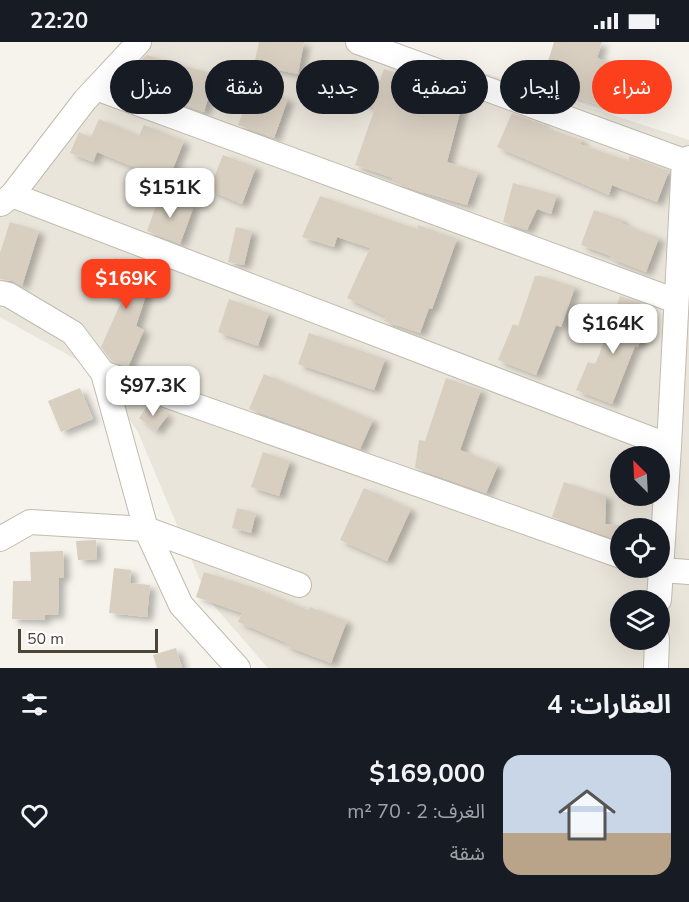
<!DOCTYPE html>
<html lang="ar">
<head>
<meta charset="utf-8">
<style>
  :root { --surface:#171b24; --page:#20242c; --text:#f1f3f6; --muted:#9ea1a6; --line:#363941; --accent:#fc3f1d }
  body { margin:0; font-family:"Nunito Sans","Noto Sans Arabic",sans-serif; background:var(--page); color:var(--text); direction:rtl; height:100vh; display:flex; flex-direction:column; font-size:22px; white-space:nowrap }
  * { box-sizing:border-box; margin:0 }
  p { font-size:20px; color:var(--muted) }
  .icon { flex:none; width:33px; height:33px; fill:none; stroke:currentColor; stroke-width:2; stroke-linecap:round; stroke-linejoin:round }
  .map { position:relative; height:626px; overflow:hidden; direction:ltr }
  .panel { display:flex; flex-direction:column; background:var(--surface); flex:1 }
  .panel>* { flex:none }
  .guide { position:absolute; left:18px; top:18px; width:654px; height:54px; direction:rtl; display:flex; gap:12px }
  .needle { width:39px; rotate:336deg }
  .tools { position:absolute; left:610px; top:404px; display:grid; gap:12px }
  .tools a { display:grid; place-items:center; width:60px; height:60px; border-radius:50%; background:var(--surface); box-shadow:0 6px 24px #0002; font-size:30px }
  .scale { position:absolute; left:18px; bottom:15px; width:140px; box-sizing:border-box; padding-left:6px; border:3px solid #4b4439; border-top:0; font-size:16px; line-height:21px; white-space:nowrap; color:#4b4439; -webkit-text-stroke:4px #fff; paint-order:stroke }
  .price { position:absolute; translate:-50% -51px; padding:0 14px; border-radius:12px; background:#fff; color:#222; font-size:20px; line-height:39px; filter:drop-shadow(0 2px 3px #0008) }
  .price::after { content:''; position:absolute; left:50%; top:36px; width:18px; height:14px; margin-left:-9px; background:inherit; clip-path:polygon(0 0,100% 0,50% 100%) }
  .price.current { background:var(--accent); color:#fff }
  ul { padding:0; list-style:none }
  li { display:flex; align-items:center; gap:18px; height:150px; padding:0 18px }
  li+li { border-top:2px solid var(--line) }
  li span { display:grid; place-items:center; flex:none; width:168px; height:120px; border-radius:18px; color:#555 }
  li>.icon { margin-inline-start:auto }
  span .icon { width:72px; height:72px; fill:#fffc; stroke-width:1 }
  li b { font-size:26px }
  h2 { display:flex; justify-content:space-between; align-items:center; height:72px; padding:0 18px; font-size:26px }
  .chip { padding:0 21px; border-radius:27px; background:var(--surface); box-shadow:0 6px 24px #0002; font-size:21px; line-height:54px }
  .chip.current { background:var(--accent); color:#fff }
  .status { display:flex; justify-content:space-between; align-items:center; height:42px; padding:0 30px; background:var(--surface); direction:ltr }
  .status svg { height:16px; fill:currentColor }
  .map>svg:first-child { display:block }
</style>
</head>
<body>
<div class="status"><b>22:20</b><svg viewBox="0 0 49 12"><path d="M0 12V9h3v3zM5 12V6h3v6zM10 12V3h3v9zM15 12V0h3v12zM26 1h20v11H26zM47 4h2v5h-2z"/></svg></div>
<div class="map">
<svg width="689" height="626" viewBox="0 0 689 626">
  <defs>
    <filter id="shadow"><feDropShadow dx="6" dy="4" stdDeviation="3" flood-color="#0004"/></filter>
  </defs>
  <rect width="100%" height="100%" fill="#f6f3ec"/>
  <path fill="#eae5da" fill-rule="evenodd" d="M 135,0 L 390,0 L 689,98 L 689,626 L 268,626 L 208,557 L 138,390 L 97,329 L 0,275 L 0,170 ZM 621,414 L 660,414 L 660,453 L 621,453 ZM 621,486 L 660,486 L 660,525 L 621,525 ZM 621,558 L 660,558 L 660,597 L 621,597 Z"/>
  <g fill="#d8cfc1" filter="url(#shadow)">
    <path d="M 259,0 L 304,0 L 298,32 L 254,23 Z"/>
    <path d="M 554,0 L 602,0 L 597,16 L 612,21 L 607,34 L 614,36 L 605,65 L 540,45 Z"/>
    <path d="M 147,13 L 215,33 L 204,70 L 153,52 L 155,46 L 128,38 L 131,30 L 135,25 L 139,27 L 142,17 Z"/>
    <path d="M 342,23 L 380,39 L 384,27 L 423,40 L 422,44 L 464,55 L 447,120 L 478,130 L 467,163 L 418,149 L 392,140 L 393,136 L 355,123 L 375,66 L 332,47 Z"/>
    <path d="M 253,44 L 288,57 L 274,96 L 238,83 Z"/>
    <path d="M 512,71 L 544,83 L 543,85 L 582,98 L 580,102 L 628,119 L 630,114 L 669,129 L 657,160 L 612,143 L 609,153 L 497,105 Z"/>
    <path d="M 99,77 L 139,94 L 144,83 L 184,99 L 168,139 L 97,110 L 93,120 L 70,111 L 79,90 L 91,95 Z"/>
    <path d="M 223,113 L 256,125 L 242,162 L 209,148 Z"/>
    <path d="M 513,141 L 557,153 L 551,172 L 537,167 L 527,188 L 503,180 Z"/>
    <path d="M 160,152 L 194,164 L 180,202 L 147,189 Z"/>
    <path d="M 320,154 L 417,187 L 418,183 L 457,197 L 432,267 L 429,266 L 420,291 L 384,279 L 386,274 L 347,256 L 370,206 L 337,195 L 334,205 L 302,195 Z"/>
    <path d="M 594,168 L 623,178 L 621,181 L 659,196 L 646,230 L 610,216 L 611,214 L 581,203 Z"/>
    <path d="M 10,180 L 39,189 L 22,244 L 12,239 L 0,237 L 0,211 Z"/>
    <path d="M 236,185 L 252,189 L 244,223 L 228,220 Z"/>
    <path d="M 115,216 L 154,228 L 136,284 L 144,288 L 128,325 L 112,319 L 101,305 L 122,258 L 104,252 Z"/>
    <path d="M 535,234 L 541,234 L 575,245 L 561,285 L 556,283 L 536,333 L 498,318 L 513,282 L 518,284 Z"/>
    <path d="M 620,254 L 637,260 L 630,280 L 645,285 L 638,305 L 635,304 L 612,362 L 576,348 L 588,320 L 595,322 L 599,313 Z"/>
    <path d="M 229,257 L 269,271 L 258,304 L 218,290 Z"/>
    <path d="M 309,291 L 385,317 L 374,348 L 298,322 Z"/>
    <path d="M 264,332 L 373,378 L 360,407 L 249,367 Z"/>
    <path d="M 446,336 L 481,348 L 460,408 L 498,423 L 486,451 L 415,426 L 419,398 L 425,399 Z"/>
    <path d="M 80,346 L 93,377 L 61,390 L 48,359 Z"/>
    <path d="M 149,362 L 168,373 L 156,389 L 139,376 Z"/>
    <path d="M 263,410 L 290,419 L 279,454 L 251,445 Z"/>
    <path d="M 564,440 L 606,454 L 605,482 L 621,483 L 621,499 L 552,475 Z"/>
    <path d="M 364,446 L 411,467 L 387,519 L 340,498 Z"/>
    <path d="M 237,466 L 256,471 L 251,491 L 232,486 Z"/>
    <path d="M 96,498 L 97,517 L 78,518 L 76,499 Z"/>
    <path d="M 63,509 L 64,535 L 59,536 L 58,573 L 45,573 L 45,578 L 12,577 L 13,539 L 31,539 L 30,510 Z"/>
    <path d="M 114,526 L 131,528 L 130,541 L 150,543 L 147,575 L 109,571 Z"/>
    <path d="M 204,530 L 252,545 L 308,568 L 310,565 L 347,579 L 331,621 L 286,604 L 287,601 L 238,580 L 242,571 L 196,555 Z"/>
    <path d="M 176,606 L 182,626 L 157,626 L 153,613 Z"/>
  </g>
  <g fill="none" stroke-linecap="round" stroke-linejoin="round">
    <g stroke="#c2bbae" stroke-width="26">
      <g id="minor">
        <path d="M 358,0 L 684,119 L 689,116"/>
        <path d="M 96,46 L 676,259"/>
        <path d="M 684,119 L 669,404 L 661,528 L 689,530"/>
        <path d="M 12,153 L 669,404"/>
        <path d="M 1,162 L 12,153 L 85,58 L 139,0"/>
        <path d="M 0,251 L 9,253 L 73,291 L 103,331 L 621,514"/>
        <path d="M 103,331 L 146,487 L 181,563 L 238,626"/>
        <path d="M 0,497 L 30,480 L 146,487 L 299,543"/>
        <path d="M 654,525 L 661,528 L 659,558"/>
        <path d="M 656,626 L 657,597"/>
      </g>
    </g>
    <use href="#minor" stroke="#fff" stroke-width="24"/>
  </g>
</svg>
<div class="tools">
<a><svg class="needle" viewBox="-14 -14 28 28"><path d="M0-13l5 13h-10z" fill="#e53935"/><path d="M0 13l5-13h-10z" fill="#9ea1a6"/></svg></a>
<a><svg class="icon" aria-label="locate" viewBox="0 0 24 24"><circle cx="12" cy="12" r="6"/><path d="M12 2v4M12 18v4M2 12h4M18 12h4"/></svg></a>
<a><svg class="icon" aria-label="layers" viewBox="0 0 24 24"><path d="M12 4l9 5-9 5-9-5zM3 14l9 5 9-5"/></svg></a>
</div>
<div class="scale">50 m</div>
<b class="price" style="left:170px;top:177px">$151K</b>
<b class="price current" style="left:126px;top:268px">$169K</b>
<b class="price" style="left:613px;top:313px">$164K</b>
<b class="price" style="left:153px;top:375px">$97.3K</b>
<div class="guide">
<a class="chip current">شراء</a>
<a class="chip">إيجار</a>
<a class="chip">تصفية</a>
<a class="chip">جديد</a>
<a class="chip">شقة</a>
<a class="chip">منزل</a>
</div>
</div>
<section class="panel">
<h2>العقارات: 4<svg class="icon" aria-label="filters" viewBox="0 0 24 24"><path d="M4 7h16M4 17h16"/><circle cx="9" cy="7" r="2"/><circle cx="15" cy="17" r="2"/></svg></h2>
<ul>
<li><span style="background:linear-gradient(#c9d6e8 65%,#b9a48a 0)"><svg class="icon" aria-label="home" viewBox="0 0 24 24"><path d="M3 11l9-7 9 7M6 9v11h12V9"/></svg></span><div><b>$169,000</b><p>الغرف: 2 · 70 m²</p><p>شقة</p></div><svg class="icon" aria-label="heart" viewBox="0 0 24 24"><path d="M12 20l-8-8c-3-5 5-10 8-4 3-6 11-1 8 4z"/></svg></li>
</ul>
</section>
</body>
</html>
